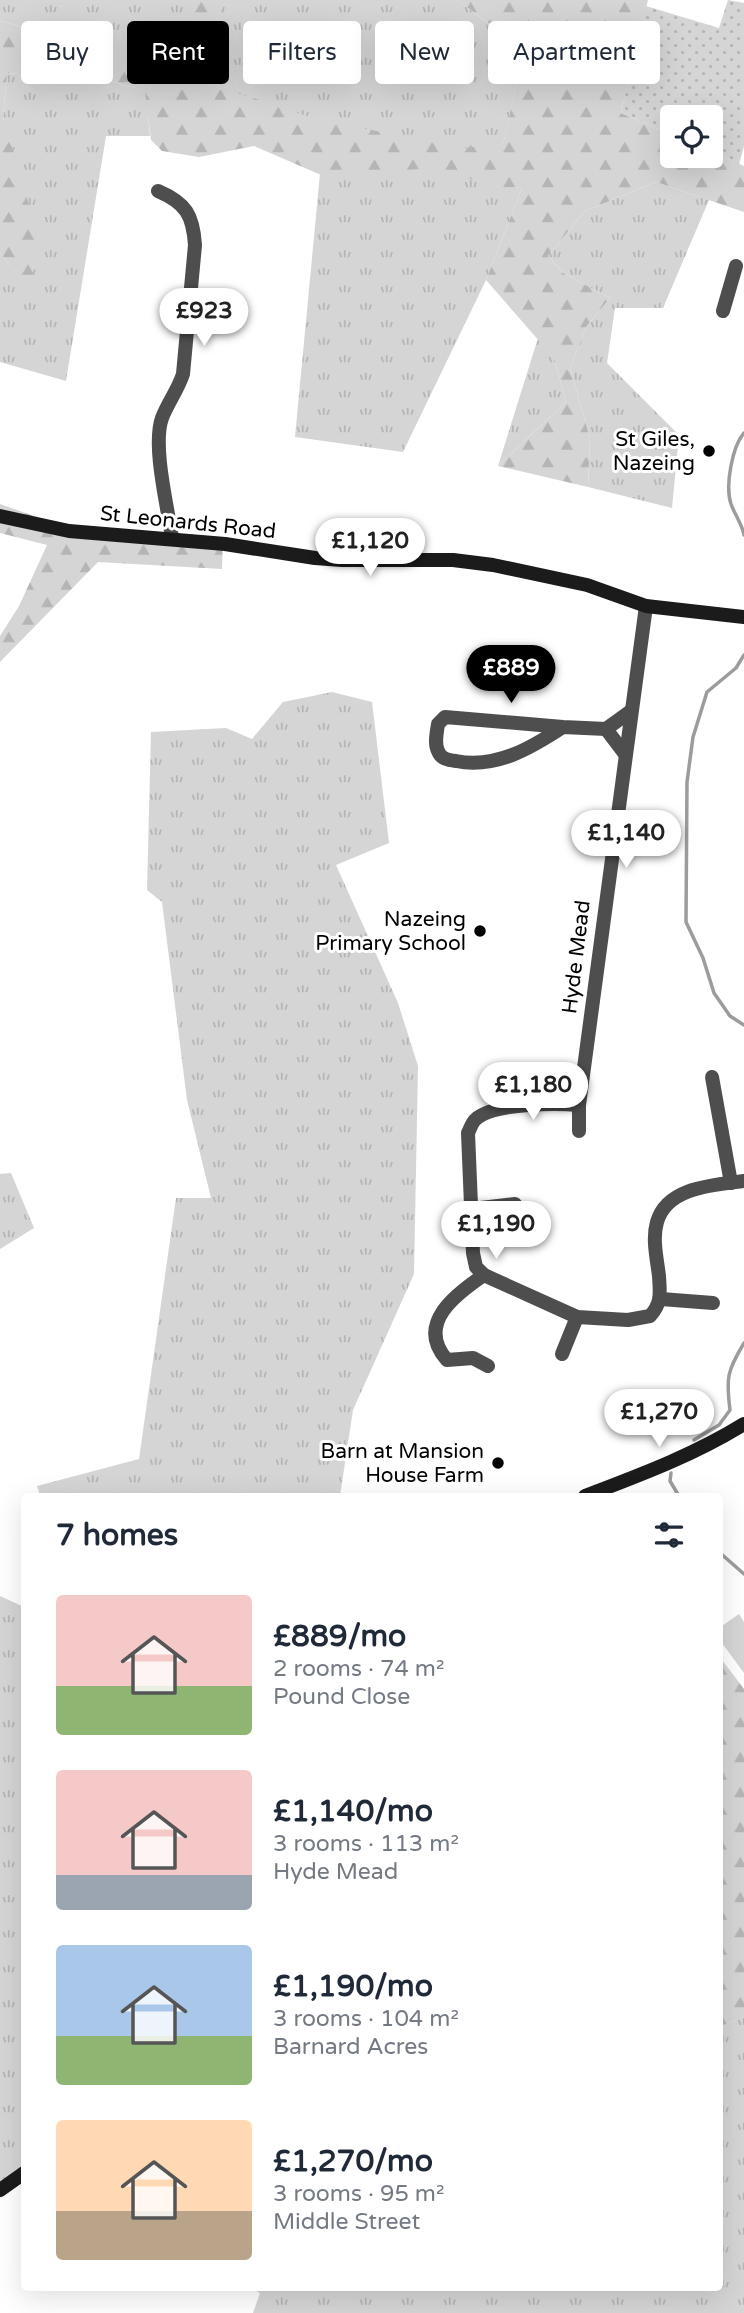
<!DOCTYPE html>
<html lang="en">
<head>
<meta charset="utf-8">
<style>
  :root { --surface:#fff; --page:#f2f2f3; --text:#1f2937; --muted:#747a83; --accent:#000 }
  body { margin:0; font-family:"Varela Round",sans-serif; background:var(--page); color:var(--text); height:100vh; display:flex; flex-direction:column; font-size:26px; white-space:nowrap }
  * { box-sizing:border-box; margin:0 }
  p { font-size:23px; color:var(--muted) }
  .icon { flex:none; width:38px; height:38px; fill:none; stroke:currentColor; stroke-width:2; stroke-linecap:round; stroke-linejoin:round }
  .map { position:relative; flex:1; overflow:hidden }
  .drawer { position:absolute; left:21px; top:1493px; width:702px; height:798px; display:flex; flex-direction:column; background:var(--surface); border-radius:7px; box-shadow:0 7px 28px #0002 }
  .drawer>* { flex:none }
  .guide { position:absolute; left:21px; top:21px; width:704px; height:63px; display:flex; gap:14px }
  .fabs { position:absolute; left:660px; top:105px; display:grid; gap:14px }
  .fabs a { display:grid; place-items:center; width:63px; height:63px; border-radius:7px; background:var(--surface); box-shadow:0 7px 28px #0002; font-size:35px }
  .price { position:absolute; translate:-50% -60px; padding:0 16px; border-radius:24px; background:#fff; color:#222; font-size:23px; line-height:46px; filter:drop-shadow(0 2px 4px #0008) }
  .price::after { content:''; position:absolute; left:50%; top:42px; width:21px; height:16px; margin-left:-10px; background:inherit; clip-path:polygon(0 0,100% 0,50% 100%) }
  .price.on { background:var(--accent); color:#fff }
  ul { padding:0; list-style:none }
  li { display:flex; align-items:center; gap:21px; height:175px; padding:0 35px }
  li span { display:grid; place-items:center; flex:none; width:196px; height:140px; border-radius:7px; color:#555 }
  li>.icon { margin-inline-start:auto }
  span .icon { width:84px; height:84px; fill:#fffc; stroke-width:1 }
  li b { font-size:30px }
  h2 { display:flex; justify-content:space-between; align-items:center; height:84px; padding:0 35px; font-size:30px }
  .chip { padding:0 24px; border-radius:7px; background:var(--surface); box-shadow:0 7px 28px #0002; font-size:24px; line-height:63px }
  .chip.on { background:var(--accent); color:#fff }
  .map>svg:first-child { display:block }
</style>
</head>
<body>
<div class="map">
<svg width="744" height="2313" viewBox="0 0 744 2313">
  <defs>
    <pattern id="grass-tufts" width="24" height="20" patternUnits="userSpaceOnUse" patternTransform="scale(1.75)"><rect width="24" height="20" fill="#d5d5d5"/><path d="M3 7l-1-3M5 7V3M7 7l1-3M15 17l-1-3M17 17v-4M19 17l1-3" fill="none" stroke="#b5b5b5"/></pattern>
    <pattern id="forest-firs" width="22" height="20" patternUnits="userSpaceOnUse" patternTransform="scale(1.75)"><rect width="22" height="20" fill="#d5d5d5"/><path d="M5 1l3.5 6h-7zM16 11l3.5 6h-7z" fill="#b5b5b5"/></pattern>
    <pattern id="park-dots" width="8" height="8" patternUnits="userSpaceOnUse" patternTransform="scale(1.75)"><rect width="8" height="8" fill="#d5d5d5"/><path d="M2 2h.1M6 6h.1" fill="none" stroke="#b5b5b5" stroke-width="1.8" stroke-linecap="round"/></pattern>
  </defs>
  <rect width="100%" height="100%" fill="#fff"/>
  <g fill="url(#grass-tufts)">
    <path d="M 0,0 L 457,0 L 524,49 L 494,186 L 522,188 L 486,280 L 403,452 L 295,437 L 323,142 L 62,37 L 0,21 Z"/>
    <path d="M 90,71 L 122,85 L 146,90 L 150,136 L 106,136 L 66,381 L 0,362 L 0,253 L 32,291 L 12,153 L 3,117 L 7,73 L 66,78 Z"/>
    <path d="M 656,182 L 709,200 L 663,308 L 615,308 L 607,363 L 679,435 L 672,508 L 588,487 L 590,438 L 570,368 L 586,327 L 610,298 L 563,273 L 548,256 L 585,211 Z"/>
    <path d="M 538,338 L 554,358 L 566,402 L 498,466 Z"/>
    <path d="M 332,692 L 372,702 L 389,843 L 336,865 L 398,1003 L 418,1066 L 414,1274 L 353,1410 L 340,1496 L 40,1496 L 37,1486 L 139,1459 L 176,1198 L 211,1198 L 187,1100 L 162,902 L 147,890 L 151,732 L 226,728 L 252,739 L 283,702 Z"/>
    <path d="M 11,1173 L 34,1228 L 0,1249 L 0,1174 Z"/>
    <path d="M 0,1596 L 24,1607 L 24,2181 L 0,2198 Z"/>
    <path d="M 744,2017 L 744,2313 L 253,2313 L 260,2293 L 249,2287 L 719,2287 L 719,2027 Z"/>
  </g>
  <g fill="url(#forest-firs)">
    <path d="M 197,0 L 225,0 L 210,41 L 186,81 L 247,96 L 313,118 L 460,148 L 503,144 L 524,49 L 457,0 L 648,0 L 621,113 L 672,135 L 672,156 L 710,156 L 711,152 L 744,166 L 744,212 L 656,182 L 585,211 L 548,256 L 563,273 L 610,298 L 586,327 L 570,368 L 590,438 L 588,487 L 498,466 L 566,402 L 554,358 L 486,280 L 522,188 L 494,187 L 438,168 L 321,175 L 254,146 L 199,157 L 162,151 L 151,140 L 145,90 L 122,85 L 90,71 L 66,78 L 7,73 L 3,117 L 36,229 L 32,292 L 0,253 L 0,21 L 94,45 L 143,63 L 164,55 Z"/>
    <path d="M 0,504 L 57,524 L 223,537 L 222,569 L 98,562 L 0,662 L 0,636 L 19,606 L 47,545 L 0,533 Z"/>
    <path d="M 719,1656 L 744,1689 L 744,2017 L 719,2027 Z"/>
  </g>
  <path fill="url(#park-dots)" d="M 728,0 L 744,3 L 744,146 L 739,164 L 711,152 L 710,117 L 672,117 L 672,135 L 621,113 L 646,6 L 719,28 Z"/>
  <path fill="#d5d5d5" d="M 739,1614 L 744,1622 L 744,1673 L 719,1639 L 719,1628 Z"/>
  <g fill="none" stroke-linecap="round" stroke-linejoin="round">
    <g stroke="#9c9c9c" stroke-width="3.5">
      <path d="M 744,433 C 732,447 725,486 731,504 C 735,515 742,524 744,535"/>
      <path d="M 744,655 L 736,668 L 707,692 L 693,737 L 687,782 L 686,922 L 703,958 L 714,993 L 730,1016 L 744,1025"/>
      <path d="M 694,1440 L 719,1425 L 730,1410 C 726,1378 727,1371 744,1343"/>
      <path d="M 671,1473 L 670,1481 L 679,1496"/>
      <path d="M 719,1552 L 744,1574"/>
    </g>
    <g stroke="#4e4e4e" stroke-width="14">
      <path d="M 158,191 C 186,203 193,215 195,245 L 183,374 C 178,390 168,402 162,418 C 152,446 168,508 172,538"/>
      <path d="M 723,311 L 736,266"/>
      <path d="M 563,727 C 531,748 496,769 456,761 C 448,760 441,759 438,751 C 434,743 437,732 438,724 L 445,717 L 563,727 L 606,729 L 631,711"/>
      <path d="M 606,729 L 625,754"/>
      <path d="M 712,1077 L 731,1183"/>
      <path d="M 579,1105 C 556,1103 493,1103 476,1119 C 472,1122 470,1129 468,1133 L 473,1253 L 476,1267 L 484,1275 L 577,1317 L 628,1320 L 650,1316 C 662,1303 660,1293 659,1276 C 657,1259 652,1239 657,1222 C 667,1187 713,1185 744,1181"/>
      <path d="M 579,1131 L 579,1105 L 646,606"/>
      <path d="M 472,1209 L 515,1204"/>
      <path d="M 484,1275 C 456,1294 415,1324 447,1360 L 473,1358 L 488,1366"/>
      <path d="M 661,1299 L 713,1303"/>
      <path d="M 562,1354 L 577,1317"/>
    </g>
    <g stroke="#1b1b1b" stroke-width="14">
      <path d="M 0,516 L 69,531 L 225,544 L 315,558 L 342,560 L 453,560 L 493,565 L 587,585 L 646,606 L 744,617"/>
      <path d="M 585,1496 C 640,1475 694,1455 744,1424"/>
      <path d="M 0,2190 L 24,2173"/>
    </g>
  </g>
  <g fill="#000" stroke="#fff" stroke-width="2.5">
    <circle cx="709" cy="451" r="7"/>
    <circle cx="480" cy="931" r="7"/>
    <circle cx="498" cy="1463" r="7"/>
  </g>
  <g text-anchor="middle" stroke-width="6" stroke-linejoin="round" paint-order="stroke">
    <g font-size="21" fill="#000" stroke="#fff" text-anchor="end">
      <text x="695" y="446">St Giles,<tspan x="695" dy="24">Nazeing</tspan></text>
      <text x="466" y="926">Nazeing<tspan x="466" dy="24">Primary School</tspan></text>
      <text x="484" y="1458">Barn at Mansion<tspan x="484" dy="24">House Farm</tspan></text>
    </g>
    <g font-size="21" fill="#000" stroke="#fff">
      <text transform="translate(188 522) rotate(6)" y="7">St Leonards Road</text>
      <text transform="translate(576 957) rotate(-83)" y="7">Hyde Mead</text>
    </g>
  </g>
</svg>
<div class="fabs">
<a><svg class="icon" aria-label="locate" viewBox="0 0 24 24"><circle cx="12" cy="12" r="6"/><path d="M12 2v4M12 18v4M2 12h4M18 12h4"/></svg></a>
</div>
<b class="price" style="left:204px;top:348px">£923</b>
<b class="price" style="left:370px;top:578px">£1,120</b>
<b class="price on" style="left:511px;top:705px">£889</b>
<b class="price" style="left:626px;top:870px">£1,140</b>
<b class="price" style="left:533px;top:1122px">£1,180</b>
<b class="price" style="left:496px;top:1261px">£1,190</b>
<b class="price" style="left:659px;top:1449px">£1,270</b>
<div class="guide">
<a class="chip">Buy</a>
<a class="chip on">Rent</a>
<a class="chip">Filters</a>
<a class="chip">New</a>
<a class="chip">Apartment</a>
</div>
<section class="drawer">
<h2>7 homes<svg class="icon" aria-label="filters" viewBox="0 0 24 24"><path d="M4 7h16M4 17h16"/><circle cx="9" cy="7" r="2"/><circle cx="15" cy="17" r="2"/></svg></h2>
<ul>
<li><span style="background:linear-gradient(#f6c9c9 65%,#8fb573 0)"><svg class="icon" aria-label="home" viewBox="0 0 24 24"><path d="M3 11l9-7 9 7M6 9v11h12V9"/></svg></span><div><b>£889/mo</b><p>2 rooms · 74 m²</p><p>Pound Close</p></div></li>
<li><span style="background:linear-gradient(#f6c9c9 75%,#9aa5b1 0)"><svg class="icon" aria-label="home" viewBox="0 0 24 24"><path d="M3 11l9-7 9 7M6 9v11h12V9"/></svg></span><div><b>£1,140/mo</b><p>3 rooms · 113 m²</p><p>Hyde Mead</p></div></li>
<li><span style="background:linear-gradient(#a9c7e8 65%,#8fb573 0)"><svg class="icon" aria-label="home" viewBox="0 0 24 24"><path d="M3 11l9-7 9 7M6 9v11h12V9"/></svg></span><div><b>£1,190/mo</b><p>3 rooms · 104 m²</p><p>Barnard Acres</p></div></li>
<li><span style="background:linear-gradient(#ffd9b3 65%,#b9a48a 0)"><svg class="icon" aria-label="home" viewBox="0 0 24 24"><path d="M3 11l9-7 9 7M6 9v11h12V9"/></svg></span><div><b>£1,270/mo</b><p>3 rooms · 95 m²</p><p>Middle Street</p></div></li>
</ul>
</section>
</div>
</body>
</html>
